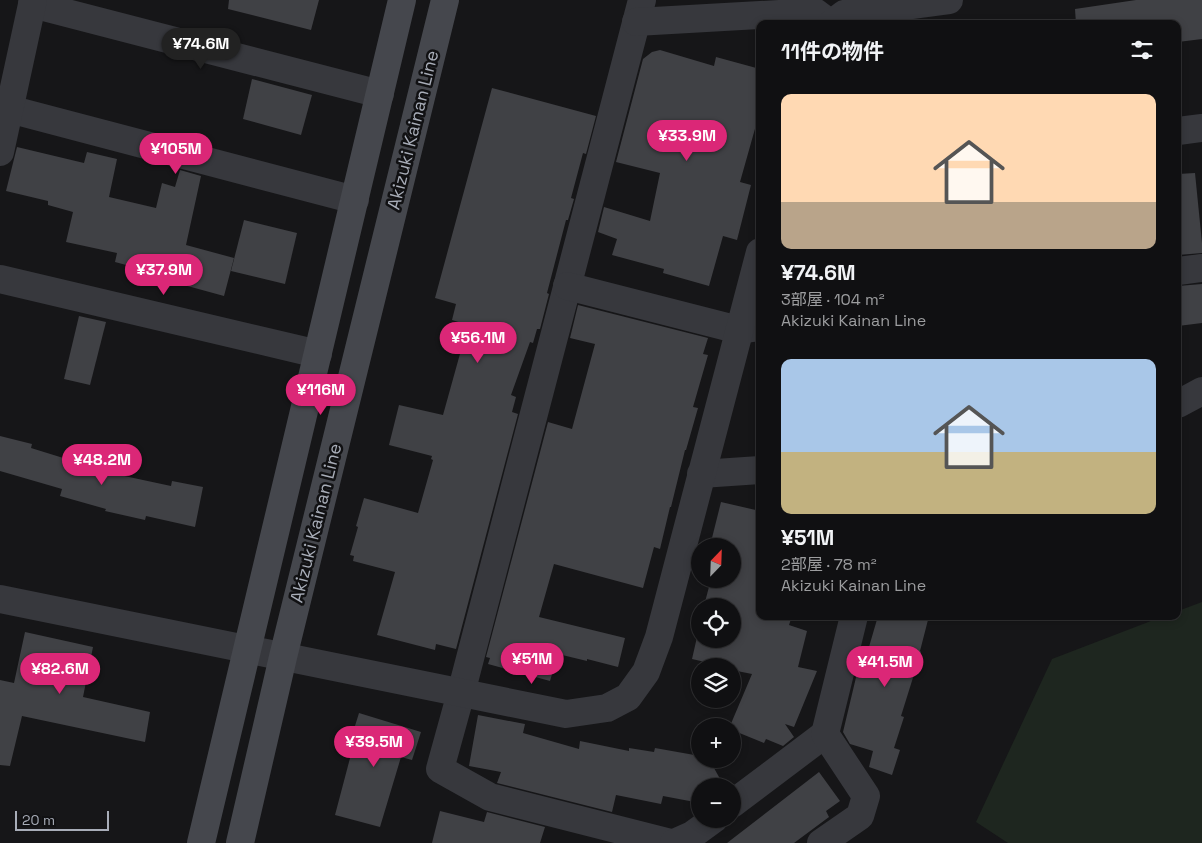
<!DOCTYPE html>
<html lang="ja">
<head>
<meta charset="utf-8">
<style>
  :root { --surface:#101012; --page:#19191b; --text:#f1f3f6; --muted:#9c9d9f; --line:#303032; --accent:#db2777 }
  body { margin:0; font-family:"Space Grotesk","Noto Sans JP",sans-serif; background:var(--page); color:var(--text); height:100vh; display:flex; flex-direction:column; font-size:19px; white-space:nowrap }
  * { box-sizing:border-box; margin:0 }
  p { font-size:16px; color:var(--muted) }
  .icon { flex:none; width:28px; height:28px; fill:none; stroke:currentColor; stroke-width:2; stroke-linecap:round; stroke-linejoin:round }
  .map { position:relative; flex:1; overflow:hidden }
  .side { position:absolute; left:756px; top:20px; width:425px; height:600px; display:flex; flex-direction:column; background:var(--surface); border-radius:10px; box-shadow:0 2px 8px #0003,0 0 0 1px var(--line) }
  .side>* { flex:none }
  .needle { width:32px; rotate:23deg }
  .fabs { position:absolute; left:691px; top:538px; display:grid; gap:10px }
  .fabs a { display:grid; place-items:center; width:50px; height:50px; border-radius:50%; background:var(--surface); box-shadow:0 2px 8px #0003,0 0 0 1px var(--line); font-size:25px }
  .scale { position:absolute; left:15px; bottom:12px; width:94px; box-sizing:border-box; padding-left:5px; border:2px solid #a8adb8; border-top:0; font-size:14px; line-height:18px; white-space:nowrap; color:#a8adb8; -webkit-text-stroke:4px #111113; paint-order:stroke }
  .price { position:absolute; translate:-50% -42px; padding:0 11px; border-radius:18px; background:var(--accent); color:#fff; font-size:16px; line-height:32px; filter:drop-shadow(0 1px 2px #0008) }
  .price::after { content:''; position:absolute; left:50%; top:30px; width:15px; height:11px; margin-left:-8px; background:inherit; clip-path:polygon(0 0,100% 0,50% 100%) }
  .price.active { background:#222; color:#fff }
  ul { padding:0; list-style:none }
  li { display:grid; align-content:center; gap:10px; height:265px; padding:0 25px }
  li span { display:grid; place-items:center; height:155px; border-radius:10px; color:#555 }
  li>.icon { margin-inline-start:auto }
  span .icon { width:90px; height:90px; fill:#fffc; stroke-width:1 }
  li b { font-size:21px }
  h2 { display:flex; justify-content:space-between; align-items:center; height:60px; padding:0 25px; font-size:21px }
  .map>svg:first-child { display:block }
</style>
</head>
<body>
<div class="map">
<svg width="1202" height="843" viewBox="0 0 1202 843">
  <rect width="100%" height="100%" fill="#161618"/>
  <path fill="#1e261f" d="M 1202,602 L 1202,843 L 1008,843 L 976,822 L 1052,659 L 1164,616 L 1178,616 L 1178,611 Z"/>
  <g fill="#404145">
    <path d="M 229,0 L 319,0 L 311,30 L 228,9 Z"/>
    <path d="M 1136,0 L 1202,0 L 1202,39 L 1178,42 L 1178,24 L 1076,24 L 1075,9 Z"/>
    <path d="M 660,50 L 714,66 L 716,57 L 760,69 L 760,111 L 740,182 L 751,185 L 737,240 L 723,236 L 709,286 L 663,273 L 664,269 L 612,255 L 617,239 L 598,232 L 604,207 L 650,221 L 660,173 L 616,162 L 643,59 L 652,52 Z"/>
    <path d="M 252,79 L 312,95 L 301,135 L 243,119 Z"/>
    <path d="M 492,88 L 596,116 L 586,154 L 583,153 L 571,198 L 574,199 L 568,220 L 566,220 L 547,293 L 549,294 L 540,329 L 537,329 L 533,343 L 530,342 L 511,395 L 516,397 L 512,412 L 518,414 L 456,649 L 436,644 L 435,650 L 377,635 L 395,572 L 353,561 L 354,556 L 350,555 L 358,527 L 356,526 L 364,498 L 418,513 L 433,460 L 431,459 L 432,456 L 389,445 L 399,405 L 443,415 L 468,325 L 452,320 L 456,304 L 435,298 Z"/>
    <path d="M 17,147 L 84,163 L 87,152 L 117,159 L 109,197 L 156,208 L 162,183 L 175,187 L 180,170 L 201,176 L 186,245 L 234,258 L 224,296 L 140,273 L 141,269 L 115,262 L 117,253 L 66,242 L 73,212 L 48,205 L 48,201 L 6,191 Z"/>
    <path d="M 1195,173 L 1202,243 L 1202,253 L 1178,255 L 1178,174 Z"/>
    <path d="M 244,220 L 297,233 L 285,284 L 231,271 Z"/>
    <path d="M 1202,284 L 1202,323 L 1178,326 L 1178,286 Z"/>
    <path d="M 578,305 L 708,338 L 703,354 L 708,355 L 693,407 L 698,408 L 686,450 L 685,450 L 671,507 L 670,507 L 660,549 L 654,547 L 643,588 L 554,564 L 539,617 L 625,638 L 618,667 L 587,659 L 587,661 L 558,654 L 550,681 L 488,664 L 490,658 L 486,657 L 548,422 L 572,429 L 595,344 L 570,338 Z"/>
    <path d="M 79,316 L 106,322 L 90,385 L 64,379 Z"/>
    <path d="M 0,436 L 32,444 L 31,448 L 115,474 L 171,486 L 172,481 L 203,487 L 195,527 L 146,516 L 145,520 L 105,511 L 106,509 L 60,496 L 62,489 L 0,471 Z"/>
    <path d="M 721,502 L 760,511 L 760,616 L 792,616 L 789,625 L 807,631 L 798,667 L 817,671 L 794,727 L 785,724 L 794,737 L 783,746 L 766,739 L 764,743 L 732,730 L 732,726 L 730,726 L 752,674 L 732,670 L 732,666 L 718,666 L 718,665 L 692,659 L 700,624 L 700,639 L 732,639 L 732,606 L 704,606 L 711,579 L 732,579 L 732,546 L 719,546 L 721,540 L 712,538 Z"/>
    <path d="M 878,616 L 929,616 L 920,651 L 921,652 L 901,716 L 904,717 L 894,748 L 900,750 L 892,775 L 869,767 L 873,751 L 850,744 L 843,732 L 858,669 L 862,671 Z"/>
    <path d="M 25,632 L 93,647 L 83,697 L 150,712 L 145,742 L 22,716 L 10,766 L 0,765 L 0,680 L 14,683 Z"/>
    <path d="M 359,713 L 421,732 L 412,760 L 401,757 L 380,827 L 335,815 L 354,743 L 350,742 Z"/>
    <path d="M 478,715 L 525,724 L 523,733 L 579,749 L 580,741 L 629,751 L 629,748 L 654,752 L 655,748 L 700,756 L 700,759 L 709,759 L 724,786 L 700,786 L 700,803 L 663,796 L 661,804 L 616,795 L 612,812 L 497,783 L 501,772 L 469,766 Z"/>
    <path d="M 819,772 L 840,801 L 826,811 L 829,817 L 794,843 L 727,843 Z"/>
    <path d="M 440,811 L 484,822 L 487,812 L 545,827 L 540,843 L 432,843 Z"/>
  </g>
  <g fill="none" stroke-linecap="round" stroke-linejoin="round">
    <g stroke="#37383d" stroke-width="28">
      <path d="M 642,0 L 461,693 L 440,769 L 490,797 L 671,843"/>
      <path d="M 32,4 L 380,94"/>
      <path d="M 636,22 L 815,12 L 831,24"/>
      <path d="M 9,109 L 355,200"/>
      <path d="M 1178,131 L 1202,128"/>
      <path d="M 0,152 L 33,0"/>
      <path d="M 1178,271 L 1202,268"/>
      <path d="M 0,279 L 318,354"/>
      <path d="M 567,286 L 739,330 L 760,327"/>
      <path d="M 1178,404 L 1202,391"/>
      <path d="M 701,474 L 760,470"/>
      <path d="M 732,804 L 825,734"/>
      <path d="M 674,843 L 692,835 L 714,819"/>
      <path d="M 821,843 L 860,816 L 866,796 L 825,734 L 854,616"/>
    </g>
    <g stroke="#37383d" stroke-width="28">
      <path d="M 831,24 L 844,14 L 949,0"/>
      <path d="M 0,599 L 566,714 L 607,708 L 628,697 L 646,672 L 659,637 L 760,252"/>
    </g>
    <g stroke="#45474d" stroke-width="28">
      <path d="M 201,843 L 402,0"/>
      <path d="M 240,843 L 283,657 L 445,0"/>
    </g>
  </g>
  <g text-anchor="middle" stroke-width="5" stroke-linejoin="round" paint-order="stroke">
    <g font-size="18" fill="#a8adb8" stroke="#111113">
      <text transform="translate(413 130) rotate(-76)" y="6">Akizuki Kainan Line</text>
      <text transform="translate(316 523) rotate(-76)" y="6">Akizuki Kainan Line</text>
    </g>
  </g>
</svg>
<div class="fabs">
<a><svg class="needle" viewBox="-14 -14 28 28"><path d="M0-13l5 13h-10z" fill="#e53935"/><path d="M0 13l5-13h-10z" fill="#9c9d9f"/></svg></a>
<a><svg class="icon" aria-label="locate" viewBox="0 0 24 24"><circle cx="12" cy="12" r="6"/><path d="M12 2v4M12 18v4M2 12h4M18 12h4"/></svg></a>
<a><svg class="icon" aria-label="layers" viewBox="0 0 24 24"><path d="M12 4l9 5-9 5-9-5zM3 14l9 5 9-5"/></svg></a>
<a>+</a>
<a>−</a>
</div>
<div class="scale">20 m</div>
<b class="price active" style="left:201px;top:70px">¥74.6M</b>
<b class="price" style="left:687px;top:162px">¥33.9M</b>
<b class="price" style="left:176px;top:175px">¥105M</b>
<b class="price" style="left:164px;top:296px">¥37.9M</b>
<b class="price" style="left:478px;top:364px">¥56.1M</b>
<b class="price" style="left:321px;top:416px">¥116M</b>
<b class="price" style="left:102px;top:486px">¥48.2M</b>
<b class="price" style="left:532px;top:685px">¥51M</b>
<b class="price" style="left:885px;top:688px">¥41.5M</b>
<b class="price" style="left:60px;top:695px">¥82.6M</b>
<b class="price" style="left:374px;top:768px">¥39.5M</b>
<section class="side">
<h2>11件の物件<svg class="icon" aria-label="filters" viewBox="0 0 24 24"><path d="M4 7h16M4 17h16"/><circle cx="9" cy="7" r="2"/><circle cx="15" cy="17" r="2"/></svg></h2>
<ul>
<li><span style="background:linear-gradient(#ffd9b3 70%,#b9a48a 0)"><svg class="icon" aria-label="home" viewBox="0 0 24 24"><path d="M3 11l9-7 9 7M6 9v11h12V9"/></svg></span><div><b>¥74.6M</b><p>3部屋 · 104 m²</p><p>Akizuki Kainan Line</p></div></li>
<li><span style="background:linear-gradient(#a9c7e8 60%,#c2b280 0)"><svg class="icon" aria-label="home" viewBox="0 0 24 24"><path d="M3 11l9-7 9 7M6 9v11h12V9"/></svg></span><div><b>¥51M</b><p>2部屋 · 78 m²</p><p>Akizuki Kainan Line</p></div></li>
</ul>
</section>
</div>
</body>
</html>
